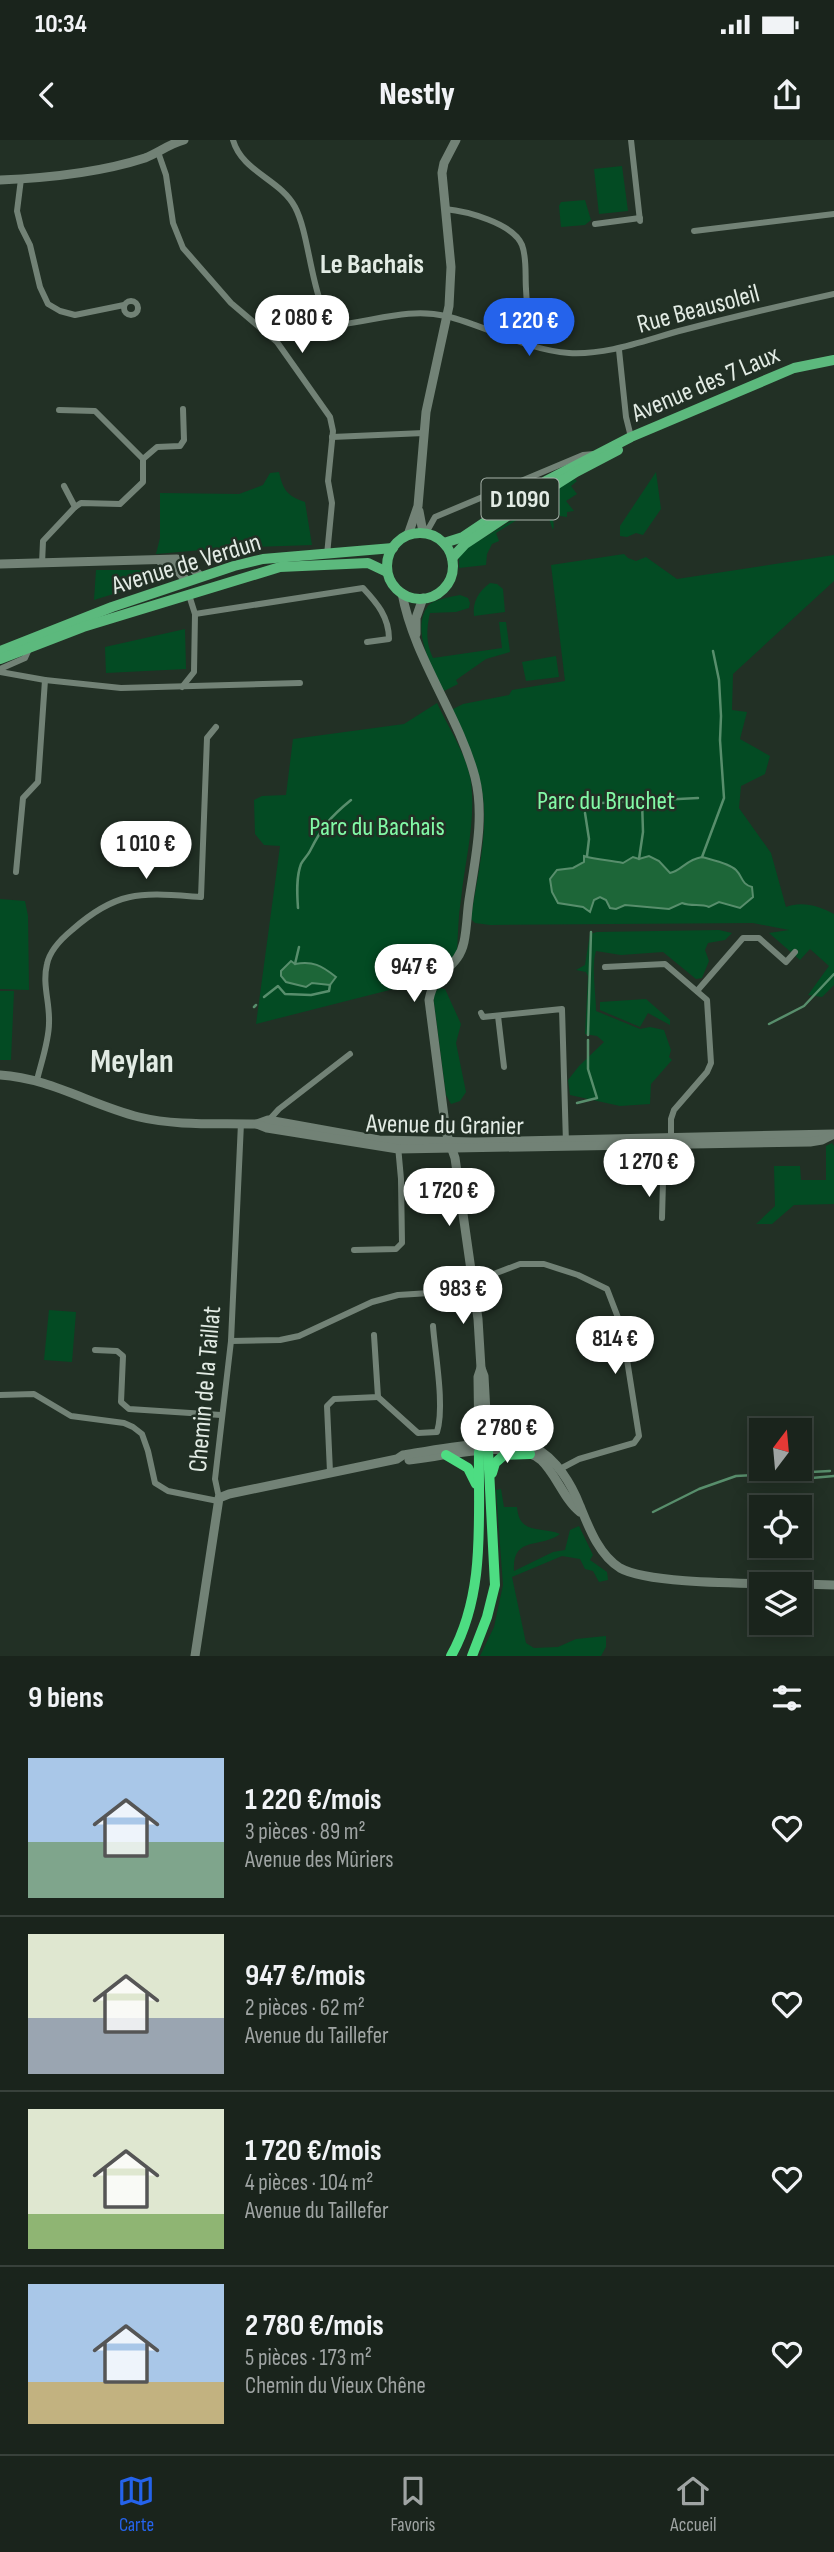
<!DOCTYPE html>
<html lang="fr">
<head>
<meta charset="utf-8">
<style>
  :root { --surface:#1a241c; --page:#273029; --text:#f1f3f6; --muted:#9fa4a3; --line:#38413b; --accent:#2563eb }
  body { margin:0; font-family:"Sofia Sans Condensed",sans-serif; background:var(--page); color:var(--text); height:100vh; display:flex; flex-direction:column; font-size:26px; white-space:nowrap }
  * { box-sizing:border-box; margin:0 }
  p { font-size:23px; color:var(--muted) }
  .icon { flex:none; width:38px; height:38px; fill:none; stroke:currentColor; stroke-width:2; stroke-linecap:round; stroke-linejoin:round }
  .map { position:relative; height:1516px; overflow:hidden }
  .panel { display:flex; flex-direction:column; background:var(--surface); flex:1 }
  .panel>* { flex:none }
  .needle { width:46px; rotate:16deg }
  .controls { position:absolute; left:749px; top:1278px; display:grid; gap:14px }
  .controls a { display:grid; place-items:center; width:63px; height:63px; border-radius:0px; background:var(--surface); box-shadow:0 4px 18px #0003,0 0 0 2px var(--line); font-size:35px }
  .price { position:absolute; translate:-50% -60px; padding:0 16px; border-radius:24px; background:#fff; color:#222; font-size:23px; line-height:46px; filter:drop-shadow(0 2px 4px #0008) }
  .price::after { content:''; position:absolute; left:50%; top:42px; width:21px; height:16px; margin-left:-10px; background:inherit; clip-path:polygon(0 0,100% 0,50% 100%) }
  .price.selected { background:var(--accent); color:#fff }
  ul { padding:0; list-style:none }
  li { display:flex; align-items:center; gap:21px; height:175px; padding:0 28px }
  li+li { border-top:2px solid var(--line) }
  li span { display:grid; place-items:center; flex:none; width:196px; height:140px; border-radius:0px; color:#555 }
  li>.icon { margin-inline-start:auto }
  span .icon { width:84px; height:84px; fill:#fffc; stroke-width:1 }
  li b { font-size:30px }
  h2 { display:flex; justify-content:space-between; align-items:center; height:84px; padding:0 28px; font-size:30px }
  .status { display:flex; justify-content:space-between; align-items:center; height:49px; padding:0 35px; background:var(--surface); direction:ltr }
  .status svg { height:19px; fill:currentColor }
  header { display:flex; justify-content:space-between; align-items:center; height:91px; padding:0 28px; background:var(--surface); font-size:32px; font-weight:800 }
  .menu { display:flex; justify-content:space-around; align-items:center; height:98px; border-top:2px solid var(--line); background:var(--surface); font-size:19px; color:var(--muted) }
  .menu a { display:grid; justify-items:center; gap:4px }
  .menu .selected { color:var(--accent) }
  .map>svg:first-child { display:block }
</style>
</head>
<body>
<div class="status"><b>10:34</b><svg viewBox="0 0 49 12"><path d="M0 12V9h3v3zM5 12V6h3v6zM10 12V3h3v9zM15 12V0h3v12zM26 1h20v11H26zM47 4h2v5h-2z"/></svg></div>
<header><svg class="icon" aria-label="back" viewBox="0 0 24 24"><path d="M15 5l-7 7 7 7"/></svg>Nestly<svg class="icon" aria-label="share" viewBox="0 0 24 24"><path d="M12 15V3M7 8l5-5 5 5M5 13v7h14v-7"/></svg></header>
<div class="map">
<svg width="834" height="1516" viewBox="0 0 834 1516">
  <rect width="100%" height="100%" fill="#223025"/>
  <g fill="#034b23">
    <path d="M 622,26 L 628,71 L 599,74 L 594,29 Z"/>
    <path d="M 585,60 L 591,80 L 585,85 L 561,87 L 559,66 L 561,62 Z"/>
    <path d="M 279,332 C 283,350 287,356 305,362 L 312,405 L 225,408 L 156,414 L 160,398 L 160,353 L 239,354 L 263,345 L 270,333 Z"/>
    <path d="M 656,332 L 661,369 L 643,395 L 636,393 L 627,397 L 620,396 L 620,386 Z"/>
    <path d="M 574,339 L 577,341 L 571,346 L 577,354 L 566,361 L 574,371 L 567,372 L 567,377 L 560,376 L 551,365 L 537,361 Z"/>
    <path d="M 532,368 C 545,370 557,376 553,390 L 548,376 L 533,370 L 496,393 L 499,401 L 492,404 L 487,414 L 486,425 L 459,428 L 459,414 L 464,410 Z"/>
    <path d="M 624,414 L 628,418 L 636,421 L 646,417 L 677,439 L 834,415 L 834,441 L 733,534 L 732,570 L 747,572 L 740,599 L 770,616 L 765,634 L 741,646 L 739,668 L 771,713 L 786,767 C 802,761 819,766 834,774 L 834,845 L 822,857 L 808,855 L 829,826 L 810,809 L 800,820 L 769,793 L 789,790 L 753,783 L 490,785 L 475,783 L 471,779 C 477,734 493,679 478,635 C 471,612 460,591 451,570 L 463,564 L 509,555 L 512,550 L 565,541 L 551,425 Z"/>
    <path d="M 96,430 L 149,430 L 152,442 L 94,460 Z"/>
    <path d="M 490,443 L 497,444 L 503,449 L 505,472 L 474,476 C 472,462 479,451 490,443 Z"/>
    <path d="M 460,455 L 468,458 L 470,463 L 469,468 L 456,472 L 430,473 C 426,490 426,503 433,518 L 502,508 L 499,482 L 506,482 L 510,512 L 486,519 L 456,540 L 458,544 L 444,551 C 433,530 410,489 428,466 C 434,459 451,457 460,455 Z"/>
    <path d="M 185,489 L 186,529 L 106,533 L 105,507 Z"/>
    <path d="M 556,516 L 559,537 L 526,541 L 522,522 Z"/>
    <path d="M 437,563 C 448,587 467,615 471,642 C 476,682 465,720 461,759 C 458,777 458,795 457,813 L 425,841 L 256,884 L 280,706 L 264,705 L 255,694 L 254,660 L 262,656 L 286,655 L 293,599 L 404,584 Z"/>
    <path d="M 0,759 L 25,761 L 28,776 L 29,850 L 0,849 Z"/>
    <path d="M 719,790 L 732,793 L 725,800 L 708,803 L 705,810 L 709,821 L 702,838 L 696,839 L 663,812 L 621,815 L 596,811 C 591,826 596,854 596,871 L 640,889 L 650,887 L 664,890 L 671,910 L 669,917 L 672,920 L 651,944 L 650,964 L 620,966 L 570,955 L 568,940 L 579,926 L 604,902 L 597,896 L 585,894 L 588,836 L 586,832 L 576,830 L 585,825 L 590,794 L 597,792 Z"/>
    <path d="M 439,848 L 445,849 L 461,884 L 456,903 L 466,952 L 460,961 L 451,964 L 446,955 L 433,855 Z"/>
    <path d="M 0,851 L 14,851 L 11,920 L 0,920 Z"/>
    <path d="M 646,859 L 670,880 L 670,885 L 648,873 L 640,887 L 600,870 L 600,862 Z"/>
    <path d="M 832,1003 L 834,1006 L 834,1064 L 794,1065 L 772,1084 L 756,1084 L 775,1066 L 774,1026 L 800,1026 L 801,1040 L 826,1040 L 826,1006 Z"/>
    <path d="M 49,1170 L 76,1172 L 72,1222 L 44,1220 Z"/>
    <path d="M 501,1349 L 504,1367 L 517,1367 C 519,1396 543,1386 560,1394 C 540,1409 512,1395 514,1431 L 553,1412 L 565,1410 L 570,1390 L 579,1386 L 593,1415 L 590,1420 L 607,1432 L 608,1440 L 599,1442 L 593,1431 L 585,1429 L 580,1419 L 562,1416 L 512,1437 L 526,1503 L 534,1508 L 558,1507 L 576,1499 L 606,1496 L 606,1507 L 601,1516 L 480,1516 L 494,1487 L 503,1445 L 496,1350 Z"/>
  </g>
  <g fill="#1d6638" stroke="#588e6c" stroke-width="2">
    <path d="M 584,716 C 597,720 609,720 623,723 L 633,717 L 639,719 L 649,716 L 659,721 L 670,733 C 683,730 685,720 702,717 C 712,720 729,723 736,730 C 743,737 741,744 752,747 L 753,757 L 740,768 L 719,762 L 709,767 C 701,763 692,767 682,763 L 669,769 L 625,765 L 616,769 L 610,768 L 606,760 L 600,757 L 594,760 L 590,772 L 583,767 L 558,763 L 552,752 L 550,739 L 557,730 L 573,728 L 584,722 Z"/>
    <path d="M 291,821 L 295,824 C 313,821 321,825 336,837 L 330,845 L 312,843 L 306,847 L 286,842 L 281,836 L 281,831 Z"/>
  </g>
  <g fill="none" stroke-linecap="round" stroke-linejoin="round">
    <g stroke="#588e6c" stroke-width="2.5">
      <path d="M 601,663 L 698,658"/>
      <path d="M 585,673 L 589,699 L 587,716"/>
      <path d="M 702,717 L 724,658 L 720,600 L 721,576 L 719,540 L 713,511"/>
      <path d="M 639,719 L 643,692 L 642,661"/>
      <path d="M 298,768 C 297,754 296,737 301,724 C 303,720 308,715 310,711 C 322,687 330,677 351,660"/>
      <path d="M 295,824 L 299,807"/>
      <path d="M 264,857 L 278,846 L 285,854 L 311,855 L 329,851 L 330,845"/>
      <path d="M 254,867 L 256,865"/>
      <path d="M 769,884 L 804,866 L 834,834"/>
      <path d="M 588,895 L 591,792"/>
      <path d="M 577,963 L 597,958 L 588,929 L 588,900"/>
      <path d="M 789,1340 L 834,1336"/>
      <path d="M 653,1372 L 699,1349 L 736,1336 L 830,1331"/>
    </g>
    <g stroke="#728276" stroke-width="6">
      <path d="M 233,0 C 242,32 280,39 295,67 C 311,97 311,166 335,185 C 372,182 408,167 446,176 C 487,186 526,210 569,213 C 609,215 645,200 683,190 C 733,177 784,165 834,154"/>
      <path d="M 631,0 L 640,81"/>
      <path d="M 158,12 L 166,35 L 173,83 L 183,108 L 231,163 L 277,202 L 330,277 L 333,291 L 328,341 L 332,363 L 327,415"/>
      <path d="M 21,39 L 17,71 L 21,87 L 30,105 L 40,147 L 48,164 L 60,171 L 75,175 L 124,165"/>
      <path d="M 445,69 C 466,71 513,83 522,105 C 527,118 525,135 526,149 C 527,167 529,185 525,203"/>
      <path d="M 595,84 L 640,78"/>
      <path d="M 694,91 L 834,74"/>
      <circle cx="131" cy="168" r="7"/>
      <path d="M 619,210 L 626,277 L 631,297"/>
      <path d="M 332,297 L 424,293"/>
      <path d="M 143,319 L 157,307 L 180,306 L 184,300 L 183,269"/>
      <path d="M 64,346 L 75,367"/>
      <path d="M 426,393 L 435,377 L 583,315 L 594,314"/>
      <path d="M 42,424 L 43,401 L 75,367 L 81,363 L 120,364 L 143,342 L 143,319 L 95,271 L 59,270"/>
      <path d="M 195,474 L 363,448 C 377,463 389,477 389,499 L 367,502"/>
      <path d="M 0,529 L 25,518 L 29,509"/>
      <path d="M 0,532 L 45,540 L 121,548 L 300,543"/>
      <path d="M 182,547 L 194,532 L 195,474 L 189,455"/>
      <path d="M 16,732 L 23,658 L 38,642 L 45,540"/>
      <path d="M 605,827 L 665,824 L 707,860 L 711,923 L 707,932 L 674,970 L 671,979 L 671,1000"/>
      <path d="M 697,851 L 743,798 L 759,798 L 786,822 L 795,812"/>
      <path d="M 481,873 L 483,877 L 562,869 L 566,1003"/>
      <path d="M 498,876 L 504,927"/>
      <path d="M 37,940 C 41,923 49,901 49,883 C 50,862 42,845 47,824 C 50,810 61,799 72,790 C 118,749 142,753 201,757 L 207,598 L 216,587"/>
      <path d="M 268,981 L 279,969 L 350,914"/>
      <path d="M 662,1078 L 663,1041"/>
      <path d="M 354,1110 L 396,1109 L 402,1103 L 401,1039 L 398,1006"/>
      <path d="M 231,1201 L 280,1200 L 299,1196 L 372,1162 L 398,1155 L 430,1153 L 473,1142 L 520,1124 L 544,1124 L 578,1135 L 607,1149 L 622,1188 L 639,1296 L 634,1303 L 579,1319 L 560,1329"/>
      <path d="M 95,1210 L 117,1211 L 123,1216 L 121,1262 L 129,1269 L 221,1275"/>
      <path d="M 0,1255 L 34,1254 L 71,1276 L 124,1283 L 133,1287 L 142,1294 L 148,1311 L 155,1343 L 168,1351 L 218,1361"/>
      <path d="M 378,1257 L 418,1293 L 437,1292 C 445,1266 435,1214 433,1186"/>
      <path d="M 330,1332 L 327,1266 L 334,1259 L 378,1257 L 374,1195"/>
      <path d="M 219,1358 L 215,1339 L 231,1201 L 241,983"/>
    </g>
    <g stroke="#728276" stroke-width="9">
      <path d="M 0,40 C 48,38 99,33 145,18 C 158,13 169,4 184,0"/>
      <path d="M 419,371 L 422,387 L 426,393"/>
      <path d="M 408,395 L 418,366 L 426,272 L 449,166 L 451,127 L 442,33 L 444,23 L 456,0"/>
      <path d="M 161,422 L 173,425 L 186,440"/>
      <path d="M 0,424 L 177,419 L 187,422 L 200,436"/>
      <path d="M 402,453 C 414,519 458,573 475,637 C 485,677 475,719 469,760 C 467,773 467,788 464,802 C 458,830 435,828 429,860 L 446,992 L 455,1018 L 478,1179 L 481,1228 L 484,1236 L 488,1310"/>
      <path d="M 416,494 L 416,478 L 423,458"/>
      <path d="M 0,935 C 50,938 91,965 139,977 C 176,986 218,983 257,984 L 268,980 L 379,1000 L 475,1002 L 834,994"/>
      <path d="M 257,984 L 267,988 L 398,1009 L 810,1002 L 822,1000 L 832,995"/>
      <path d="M 479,1310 L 478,1237 L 481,1228"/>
      <path d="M 409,1320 C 440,1317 516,1298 541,1320 C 556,1334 565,1361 580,1372"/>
      <path d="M 800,1444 L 834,1445"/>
      <path d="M 195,1516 L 219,1358 L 229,1354 L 397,1319 L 403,1315 C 434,1310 509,1295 535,1308 C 556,1318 572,1345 580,1366 C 589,1388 599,1415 620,1428 C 648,1444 748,1443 785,1444"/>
    </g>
    <g stroke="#5cb97d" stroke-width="10">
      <circle cx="420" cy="426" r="33"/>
      <path d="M 444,403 L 463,397 L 546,341 L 631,297 L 794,228 L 834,220"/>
      <path d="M 452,418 L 465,404 L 527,363 L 576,332 L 618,310"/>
      <path d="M 0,511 L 112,467 L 234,426 L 263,419 L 393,408"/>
      <path d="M 0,519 L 83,487 L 280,427 L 368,423 L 387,432"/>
    </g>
    <g stroke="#4ddd82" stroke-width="10">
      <path d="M 446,1315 L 468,1328 L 476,1344"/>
      <path d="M 492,1333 L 495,1323 L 504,1315 L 530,1314"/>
      <path d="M 451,1516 C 486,1453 478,1381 479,1312"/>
      <path d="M 472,1516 L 487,1477 L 495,1445 L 488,1310"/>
    </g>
  </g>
  <g text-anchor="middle" stroke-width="5" stroke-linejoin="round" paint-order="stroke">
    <rect fill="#223025" stroke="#a8b3ab" stroke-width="2" x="481.5" y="338.5" width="77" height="41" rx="5"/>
    <g font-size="24" font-weight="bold" fill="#e2ebe4">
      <text x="520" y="367">D 1090</text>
    </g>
    <g font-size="26" fill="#e2ebe4" stroke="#223025">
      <text transform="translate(698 168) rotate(-15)" y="9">Rue Beausoleil</text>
      <text transform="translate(705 243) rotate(-23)" y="9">Avenue des 7 Laux</text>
      <text transform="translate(186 423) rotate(-17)" y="9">Avenue de Verdun</text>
      <text transform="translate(445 984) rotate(1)" y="9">Avenue du Granier</text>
      <text transform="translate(204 1249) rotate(-85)" y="9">Chemin de la Taillat</text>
    </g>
    <g font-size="26" fill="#82f9a6" stroke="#223025">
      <text x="606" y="669">Parc du Bruchet</text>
      <text x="377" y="695">Parc du Bachais</text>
    </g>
    <g font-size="28" font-weight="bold" fill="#e2ebe4" stroke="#223025">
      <text x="372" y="133">Le Bachais</text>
    </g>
    <g font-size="33" font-weight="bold" fill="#e2ebe4" stroke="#223025">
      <text x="132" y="932">Meylan</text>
    </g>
  </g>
</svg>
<div class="controls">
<a><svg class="needle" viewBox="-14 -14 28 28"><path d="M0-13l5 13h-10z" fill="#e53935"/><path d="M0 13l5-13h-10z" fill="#9fa4a3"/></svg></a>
<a><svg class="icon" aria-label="locate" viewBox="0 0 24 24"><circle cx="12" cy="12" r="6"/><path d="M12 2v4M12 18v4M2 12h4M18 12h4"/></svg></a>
<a><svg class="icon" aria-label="layers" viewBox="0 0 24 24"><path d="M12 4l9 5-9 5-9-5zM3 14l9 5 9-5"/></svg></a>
</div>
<b class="price" style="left:302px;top:215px">2 080 €</b>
<b class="price selected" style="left:529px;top:218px">1 220 €</b>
<b class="price" style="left:146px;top:741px">1 010 €</b>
<b class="price" style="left:414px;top:864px">947 €</b>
<b class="price" style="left:649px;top:1059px">1 270 €</b>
<b class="price" style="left:449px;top:1088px">1 720 €</b>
<b class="price" style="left:463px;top:1186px">983 €</b>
<b class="price" style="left:615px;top:1236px">814 €</b>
<b class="price" style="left:507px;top:1325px">2 780 €</b>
</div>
<section class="panel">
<h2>9 biens<svg class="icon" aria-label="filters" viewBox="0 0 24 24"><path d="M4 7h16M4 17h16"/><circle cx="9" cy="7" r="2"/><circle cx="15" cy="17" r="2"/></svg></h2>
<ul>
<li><span style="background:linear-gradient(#a9c7e8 60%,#7fa58c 0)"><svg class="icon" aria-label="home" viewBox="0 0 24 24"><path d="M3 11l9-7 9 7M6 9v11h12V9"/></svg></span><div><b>1 220 €/mois</b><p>3 pièces · 89 m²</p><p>Avenue des Mûriers</p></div><svg class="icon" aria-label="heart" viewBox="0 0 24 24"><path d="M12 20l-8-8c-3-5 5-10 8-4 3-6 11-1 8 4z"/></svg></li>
<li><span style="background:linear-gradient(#dfe7d0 60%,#9aa5b1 0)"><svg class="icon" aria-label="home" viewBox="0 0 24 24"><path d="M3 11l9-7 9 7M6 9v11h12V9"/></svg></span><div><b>947 €/mois</b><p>2 pièces · 62 m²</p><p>Avenue du Taillefer</p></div><svg class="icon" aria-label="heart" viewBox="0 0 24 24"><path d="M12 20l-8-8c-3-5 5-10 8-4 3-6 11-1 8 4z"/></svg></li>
<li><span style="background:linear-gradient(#dfe7d0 75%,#8fb573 0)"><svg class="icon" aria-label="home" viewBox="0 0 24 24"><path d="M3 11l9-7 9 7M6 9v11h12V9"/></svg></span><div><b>1 720 €/mois</b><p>4 pièces · 104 m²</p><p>Avenue du Taillefer</p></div><svg class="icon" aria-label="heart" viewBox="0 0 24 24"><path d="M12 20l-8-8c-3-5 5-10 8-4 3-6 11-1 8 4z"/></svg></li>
<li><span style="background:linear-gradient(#a9c7e8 70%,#c2b280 0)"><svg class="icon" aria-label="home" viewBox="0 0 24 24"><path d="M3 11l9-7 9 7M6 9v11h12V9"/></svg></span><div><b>2 780 €/mois</b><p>5 pièces · 173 m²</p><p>Chemin du Vieux Chêne</p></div><svg class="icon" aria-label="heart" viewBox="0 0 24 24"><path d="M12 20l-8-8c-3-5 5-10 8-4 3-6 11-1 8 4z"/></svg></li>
</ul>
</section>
<nav class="menu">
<a class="selected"><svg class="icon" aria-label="map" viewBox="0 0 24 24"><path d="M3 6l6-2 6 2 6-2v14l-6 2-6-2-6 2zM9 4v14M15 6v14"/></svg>Carte</a>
<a><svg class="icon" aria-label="saved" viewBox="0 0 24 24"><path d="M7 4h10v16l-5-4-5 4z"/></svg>Favoris</a>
<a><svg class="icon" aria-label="home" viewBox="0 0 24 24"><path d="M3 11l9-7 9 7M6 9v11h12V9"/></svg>Accueil</a>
</nav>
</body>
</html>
